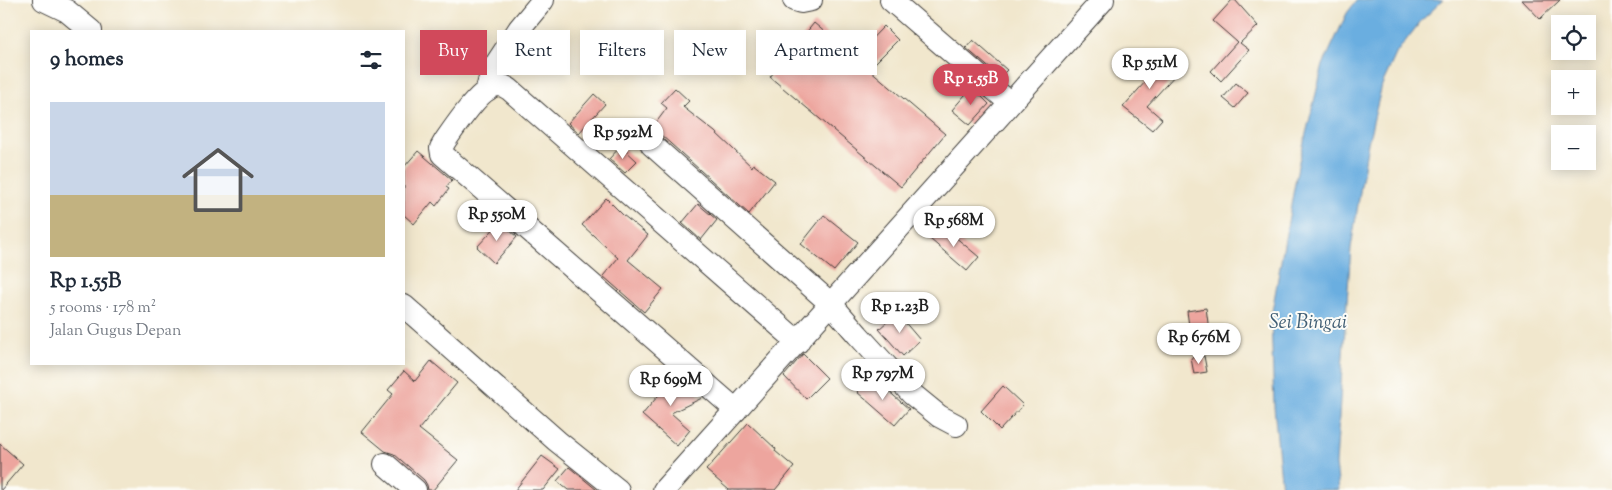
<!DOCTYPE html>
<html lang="en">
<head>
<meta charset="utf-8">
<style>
  :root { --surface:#fff; --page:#f6f6f7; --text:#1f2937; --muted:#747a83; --accent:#d1495b }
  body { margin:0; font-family:"Sorts Mill Goudy",serif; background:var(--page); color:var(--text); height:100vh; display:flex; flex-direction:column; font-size:19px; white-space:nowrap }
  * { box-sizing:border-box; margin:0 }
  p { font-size:16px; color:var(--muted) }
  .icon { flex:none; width:28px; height:28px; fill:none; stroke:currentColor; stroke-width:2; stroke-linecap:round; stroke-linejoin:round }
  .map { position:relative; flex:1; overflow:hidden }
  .side { position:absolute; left:30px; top:30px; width:375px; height:335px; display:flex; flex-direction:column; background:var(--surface); border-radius:0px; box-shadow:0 2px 12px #0003 }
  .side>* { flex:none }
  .hud { position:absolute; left:420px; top:30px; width:475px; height:45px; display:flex; gap:10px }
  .fabs { position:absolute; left:1551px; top:15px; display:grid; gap:10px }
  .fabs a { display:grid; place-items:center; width:45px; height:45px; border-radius:0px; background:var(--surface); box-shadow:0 2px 12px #0003; font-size:25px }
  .price { position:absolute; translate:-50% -42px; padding:0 11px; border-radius:18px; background:#fff; color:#222; font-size:16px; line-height:32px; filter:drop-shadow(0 1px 2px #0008) }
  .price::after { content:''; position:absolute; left:50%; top:30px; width:15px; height:11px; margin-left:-8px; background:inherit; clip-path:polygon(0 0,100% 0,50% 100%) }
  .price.current { background:var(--accent); color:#fff }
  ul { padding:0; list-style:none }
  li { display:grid; align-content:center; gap:10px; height:265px; padding:0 20px }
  li span { display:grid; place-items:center; height:155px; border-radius:0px; color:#555 }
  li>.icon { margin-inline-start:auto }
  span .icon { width:90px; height:90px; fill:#fffc; stroke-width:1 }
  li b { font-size:21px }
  h2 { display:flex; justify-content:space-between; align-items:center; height:60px; padding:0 20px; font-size:21px }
  .pill { padding:0 18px; border-radius:0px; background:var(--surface); box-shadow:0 2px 12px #0003; font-size:18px; line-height:45px }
  .pill.current { background:var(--accent); color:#fff }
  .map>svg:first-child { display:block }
</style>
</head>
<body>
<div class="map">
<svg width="1612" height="490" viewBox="0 0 1612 490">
  <rect width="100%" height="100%" fill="#fdfcf7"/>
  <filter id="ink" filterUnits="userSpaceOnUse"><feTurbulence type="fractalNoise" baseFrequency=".02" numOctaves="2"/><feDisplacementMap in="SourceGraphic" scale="10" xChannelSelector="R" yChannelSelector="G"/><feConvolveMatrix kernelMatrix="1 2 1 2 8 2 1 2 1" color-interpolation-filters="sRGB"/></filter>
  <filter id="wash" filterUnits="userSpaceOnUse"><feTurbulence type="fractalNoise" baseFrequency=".0096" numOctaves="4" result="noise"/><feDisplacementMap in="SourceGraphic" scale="20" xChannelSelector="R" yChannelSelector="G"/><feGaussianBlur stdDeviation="1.12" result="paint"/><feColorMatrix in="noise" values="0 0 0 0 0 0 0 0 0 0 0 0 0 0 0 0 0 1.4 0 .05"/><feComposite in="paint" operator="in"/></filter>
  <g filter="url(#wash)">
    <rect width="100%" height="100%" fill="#f1e7cd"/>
    <path fill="#6baee0" stroke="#44657e" d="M 1357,0 L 1443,0 L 1421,21 L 1397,52 L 1382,85 L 1368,143 L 1351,248 L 1342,369 L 1336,464 L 1339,490 L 1282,490 L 1274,407 L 1271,317 L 1298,166 L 1323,65 L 1347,13 Z"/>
    <g id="blocks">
      <g fill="#eda59e">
        <path d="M 1232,0 L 1235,0 L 1258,26 L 1240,43 L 1249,50 L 1221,81 L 1211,71 L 1237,42 L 1213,21 Z"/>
        <path d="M 1522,0 L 1560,0 L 1540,19 Z"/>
        <path d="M 814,23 L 854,57 L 884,26 L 898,40 L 869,69 L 945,134 L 901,187 L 770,77 Z"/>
        <path d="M 973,40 L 1007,70 L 1000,77 L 966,48 Z"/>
        <path d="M 1153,52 L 1176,74 L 1147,106 L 1162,119 L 1152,130 L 1123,107 L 1146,81 L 1135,71 Z"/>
        <path d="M 1236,83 L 1248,93 L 1235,108 L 1223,98 Z"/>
        <path d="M 972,87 L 989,104 L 970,125 L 952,110 Z"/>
        <path d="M 675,88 L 689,101 L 683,107 L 715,132 L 752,167 L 753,164 L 775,181 L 749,214 L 661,135 L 655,132 L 649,132 L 667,108 L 661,103 Z"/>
        <path d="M 594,94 L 605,104 L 579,133 L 568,123 Z"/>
        <path d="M 621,146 L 637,161 L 625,173 L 609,159 Z"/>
        <path d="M 418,151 L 452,180 L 446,187 L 449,189 L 436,206 L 432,202 L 414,224 L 404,215 L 404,167 Z"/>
        <path d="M 606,198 L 623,215 L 648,235 L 628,260 L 663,289 L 644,312 L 603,276 L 618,258 L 582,225 Z"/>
        <path d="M 698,204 L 717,220 L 701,240 L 682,223 Z"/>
        <path d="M 824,215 L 858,242 L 834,271 L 801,244 Z"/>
        <path d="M 500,222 L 517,237 L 494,263 L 477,247 Z"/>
        <path d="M 941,225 L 979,257 L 967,271 L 930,239 Z"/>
        <path d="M 1206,308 L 1210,338 L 1191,341 L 1187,311 Z"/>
        <path d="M 897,313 L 920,340 L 903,356 L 879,329 Z"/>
        <path d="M 803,354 L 827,378 L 806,399 L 784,376 Z"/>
        <path d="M 1204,356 L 1207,372 L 1194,374 L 1191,358 Z"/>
        <path d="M 431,361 L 457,383 L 419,429 L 458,460 L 433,490 L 428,490 L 427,485 L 424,480 L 394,454 L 385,451 L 362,432 L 393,394 L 388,390 L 404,371 L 415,381 Z"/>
        <path d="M 672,372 L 702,398 L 671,413 L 690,430 L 677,446 L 642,415 L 663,390 L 657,379 Z"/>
        <path d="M 871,376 L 909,409 L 895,425 L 857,392 Z"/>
        <path d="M 1003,386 L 1023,405 L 1000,430 L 981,411 Z"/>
        <path d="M 748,423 L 776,449 L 775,451 L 794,467 L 775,490 L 729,490 L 706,470 Z"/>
        <path d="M 0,444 L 23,464 L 1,490 L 0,490 Z"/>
        <path d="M 542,456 L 560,469 L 543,490 L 515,490 Z"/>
        <path d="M 569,467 L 597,490 L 568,490 L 557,481 Z"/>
      </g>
    </g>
  </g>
  <g filter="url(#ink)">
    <use href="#blocks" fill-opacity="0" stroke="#3c3a37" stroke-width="1"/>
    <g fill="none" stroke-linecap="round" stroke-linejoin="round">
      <g stroke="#3c3a37" stroke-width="24">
        <g id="minor">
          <path d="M 44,0 L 67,11 L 91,31"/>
          <path d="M 794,0 L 801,2 L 811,0"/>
          <path d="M 891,0 L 1010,103"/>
          <path d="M 487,90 L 492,70 L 519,29 L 543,0"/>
          <path d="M 652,145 L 831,304 L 858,335 L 912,394 L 939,416 L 956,425"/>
          <path d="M 404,306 L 557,441 L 618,490"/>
          <path d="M 736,410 L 442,154 L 441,148 L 445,141 C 454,128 482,86 498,85 C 503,85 505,87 509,89 L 798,342"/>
          <path d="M 385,464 L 415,490"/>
          <path d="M 664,490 L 1103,0"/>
        </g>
      </g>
      <use href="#minor" stroke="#fff" stroke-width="22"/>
    </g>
  </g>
  <g text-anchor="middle" stroke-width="4" stroke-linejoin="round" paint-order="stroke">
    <g font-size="20" font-style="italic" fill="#405e74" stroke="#fdfcf7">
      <text x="1308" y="328">Sei Bingai</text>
    </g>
  </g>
</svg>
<div class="fabs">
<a><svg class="icon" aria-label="locate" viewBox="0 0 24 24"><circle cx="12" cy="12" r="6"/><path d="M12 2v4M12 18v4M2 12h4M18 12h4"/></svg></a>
<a>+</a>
<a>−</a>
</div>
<b class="price" style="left:1150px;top:90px">Rp 551M</b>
<b class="price current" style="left:971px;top:106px">Rp 1.55B</b>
<b class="price" style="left:623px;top:160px">Rp 592M</b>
<b class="price" style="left:497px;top:242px">Rp 550M</b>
<b class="price" style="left:954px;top:248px">Rp 568M</b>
<b class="price" style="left:900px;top:334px">Rp 1.23B</b>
<b class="price" style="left:1199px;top:365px">Rp 676M</b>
<b class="price" style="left:883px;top:401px">Rp 797M</b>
<b class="price" style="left:671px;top:407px">Rp 699M</b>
<div class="hud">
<a class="pill current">Buy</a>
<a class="pill">Rent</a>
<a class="pill">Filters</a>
<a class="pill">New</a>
<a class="pill">Apartment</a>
</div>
<section class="side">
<h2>9 homes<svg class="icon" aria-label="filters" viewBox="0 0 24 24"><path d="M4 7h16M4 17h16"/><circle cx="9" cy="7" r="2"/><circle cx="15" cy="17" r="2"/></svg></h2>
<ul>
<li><span style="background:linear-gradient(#c9d6e8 60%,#c2b280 0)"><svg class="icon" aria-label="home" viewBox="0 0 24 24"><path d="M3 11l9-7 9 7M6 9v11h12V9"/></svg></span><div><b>Rp 1.55B</b><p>5 rooms · 178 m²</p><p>Jalan Gugus Depan</p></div></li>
</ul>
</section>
</div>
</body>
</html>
